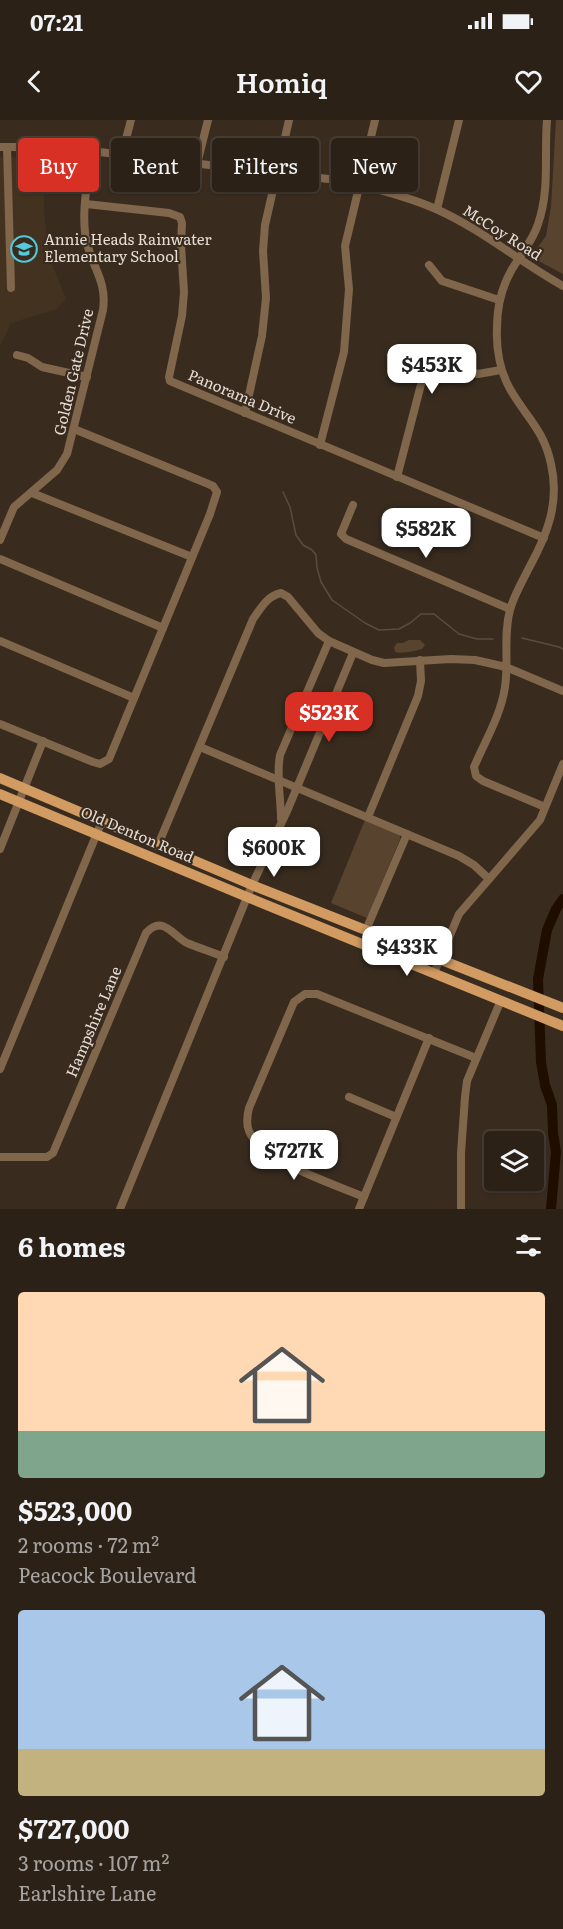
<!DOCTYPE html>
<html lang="en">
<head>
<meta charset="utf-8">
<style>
  :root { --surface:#2b2117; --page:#332920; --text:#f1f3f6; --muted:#a6a3a1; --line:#473e36; --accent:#d93025 }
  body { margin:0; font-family:Literata,serif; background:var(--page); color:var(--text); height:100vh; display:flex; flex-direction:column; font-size:22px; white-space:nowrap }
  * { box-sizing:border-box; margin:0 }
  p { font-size:20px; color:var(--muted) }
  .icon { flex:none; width:33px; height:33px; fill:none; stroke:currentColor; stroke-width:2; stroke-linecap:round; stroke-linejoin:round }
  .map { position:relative; height:1089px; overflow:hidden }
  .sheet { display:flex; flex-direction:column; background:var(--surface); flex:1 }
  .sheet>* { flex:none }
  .guide { position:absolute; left:18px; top:18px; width:528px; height:54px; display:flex; gap:12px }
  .controls { position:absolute; left:484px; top:1011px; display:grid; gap:12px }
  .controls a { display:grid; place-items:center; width:60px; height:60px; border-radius:6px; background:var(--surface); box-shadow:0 2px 4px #0004,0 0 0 2px var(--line); font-size:30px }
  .price { position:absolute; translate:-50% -51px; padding:0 14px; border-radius:12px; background:#fff; color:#222; font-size:20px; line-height:39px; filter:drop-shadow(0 2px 3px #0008) }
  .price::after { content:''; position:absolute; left:50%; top:36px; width:18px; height:14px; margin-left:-9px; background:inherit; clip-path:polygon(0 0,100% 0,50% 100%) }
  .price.selected { background:var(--accent); color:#fff }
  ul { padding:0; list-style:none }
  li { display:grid; align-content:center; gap:12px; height:318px; padding:0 18px }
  li span { display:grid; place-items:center; height:186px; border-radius:6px; color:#555 }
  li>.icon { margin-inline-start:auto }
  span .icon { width:108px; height:108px; fill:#fffc; stroke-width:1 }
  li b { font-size:26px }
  h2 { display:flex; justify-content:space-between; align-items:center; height:72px; padding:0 18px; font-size:26px }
  .pill { padding:0 21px; border-radius:6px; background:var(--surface); box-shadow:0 2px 4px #0004,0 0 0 2px var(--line); font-size:21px; line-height:54px }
  .pill.selected { background:var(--accent); color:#fff }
  .status { display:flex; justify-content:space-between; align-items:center; height:42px; padding:0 30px; background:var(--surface); direction:ltr }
  .status svg { height:16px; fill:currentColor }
  header { display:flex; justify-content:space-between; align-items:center; height:78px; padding:0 18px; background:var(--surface); font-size:27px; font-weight:600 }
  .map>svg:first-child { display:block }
</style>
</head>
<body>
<div class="status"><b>07:21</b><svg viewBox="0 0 49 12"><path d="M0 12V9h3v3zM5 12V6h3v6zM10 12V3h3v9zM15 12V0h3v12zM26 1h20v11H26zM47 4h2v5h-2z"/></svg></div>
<header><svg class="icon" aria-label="back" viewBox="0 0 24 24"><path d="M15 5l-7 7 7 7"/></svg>Homiq<svg class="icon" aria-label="heart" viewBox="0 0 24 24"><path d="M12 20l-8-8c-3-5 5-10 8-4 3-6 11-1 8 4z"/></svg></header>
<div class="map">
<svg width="563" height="1089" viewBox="0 0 563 1089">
  <rect width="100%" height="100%" fill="#392c1f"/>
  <path fill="#43321f" d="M 0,37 L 44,38 L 44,91 L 49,137 L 66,179 L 57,189 L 11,203 L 0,226 Z"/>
  <g fill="#58442e">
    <path d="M 556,0 L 563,0 L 563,154 L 531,137 L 546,116 L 551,87 Z"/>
    <path d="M 409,520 L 420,520 L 425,525 L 422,529 C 414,531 403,534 395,532 L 394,527 L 397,523 L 403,523 Z"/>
    <path d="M 365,700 L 400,715 L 400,719 L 367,798 L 331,783 Z"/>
  </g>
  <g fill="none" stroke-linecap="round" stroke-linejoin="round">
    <g stroke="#5b4c40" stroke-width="1.5">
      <path d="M 283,372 L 290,387 L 296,415 L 303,425 L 312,430 L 316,435 L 317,448 L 321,462 L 332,480 L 365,503 L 379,510 L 399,509 L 410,503 L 421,494 L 434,494 L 459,514 L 477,519 L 493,519"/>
      <path d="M 522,518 L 559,527 L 563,529"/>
    </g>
    <path stroke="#1f0e00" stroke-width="10" d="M 551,1089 L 556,1032 L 553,1013 L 552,985 L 545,965 L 541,942 L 538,859 L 547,810 L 556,789 L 563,779"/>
    <g stroke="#80664b" stroke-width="8">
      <path d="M 0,27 L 48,27 L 74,29 L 337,60 C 371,67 404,75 436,89 C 481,109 520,142 563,166"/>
      <path d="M 7,27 L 11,168"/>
      <path d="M 122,34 L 131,0"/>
      <path d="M 197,44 L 208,0"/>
      <path d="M 86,84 L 169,93 L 180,97 L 182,103 L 181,125 L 184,172 L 182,196 L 169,257 L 170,261 L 544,418"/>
      <path d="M 437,89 L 459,0"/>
      <path d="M 429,145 L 442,161 L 499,180"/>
      <path d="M 17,235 L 28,238 L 42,247 L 87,257"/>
      <path d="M 245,293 L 262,216 L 266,178 L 263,131 L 265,105 L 289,0"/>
      <path d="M 320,325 L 344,232 L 349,169 L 345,126 L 375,0"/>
      <path d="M 397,357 L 425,249 L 428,243 L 435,243 L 478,254 L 501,250"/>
      <path d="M 32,373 L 192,437"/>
      <path d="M 353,385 L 341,414 L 346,419 L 510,489"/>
      <path d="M 0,420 L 14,387 L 57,350 L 67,334 L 103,190 C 107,161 93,149 87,123 C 80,96 88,59 92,31"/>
      <path d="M 0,439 L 163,508"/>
      <path d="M 0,521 L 134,578"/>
      <path d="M 0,604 L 93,642 L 100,644 L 109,639 L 210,394 L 217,372 L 213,366 L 206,363 L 74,309"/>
      <path d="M 200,627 L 459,736 L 474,745 L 489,759"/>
      <path d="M 545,687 L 483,661 L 476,656 L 474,647 C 485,621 501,595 505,567 C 509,541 503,515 510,490 C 514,475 522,462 529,448 C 547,415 560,383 551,344 C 544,310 526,297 510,269 C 500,251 496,228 497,208 C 497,187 501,169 511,151 C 520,135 533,121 538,104 C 550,70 544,35 547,0"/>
      <path d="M 368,697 L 418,576 L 421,561 L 420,540"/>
      <path d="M 281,699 C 281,678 276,656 280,635 L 329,521"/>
      <path d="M 158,725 L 253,499 C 261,488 267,476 281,473 L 288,477 L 318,513 L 329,521 L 372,540 L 384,543 L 451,539 L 475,540 L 506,547 L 563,571"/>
      <path d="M 0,729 L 43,621"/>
      <path d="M 366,810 L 407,714"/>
      <path d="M 434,853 L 459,794 L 540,700 L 563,644"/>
      <path d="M 0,949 L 102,701"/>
      <path d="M 349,977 L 396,997"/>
      <path d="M 0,1037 L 47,1037 L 53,1033 L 146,813 C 163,794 173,816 187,823 C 199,828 212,832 224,837"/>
      <path d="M 364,1077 C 334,1064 261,1041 249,1011 C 246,1004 247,996 249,988 L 294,882 L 305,874 L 317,874 L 476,938"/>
      <path d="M 120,1089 L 252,765 L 288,689 L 353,533"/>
      <path d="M 359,1089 L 429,918"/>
      <path d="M 461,1089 L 461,1033 L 465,977 L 467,961 L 501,880"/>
    </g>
    <g stroke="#d19b62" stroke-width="10">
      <path d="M 0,658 L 252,765 L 563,888"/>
      <path d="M 0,674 L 247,777 L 563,906"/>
    </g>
  </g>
  <defs>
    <g id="school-ring" transform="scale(1.35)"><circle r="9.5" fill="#392c1f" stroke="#54cadd" stroke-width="1.5"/><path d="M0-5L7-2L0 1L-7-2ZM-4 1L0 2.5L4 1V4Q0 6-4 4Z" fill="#54cadd"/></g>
  </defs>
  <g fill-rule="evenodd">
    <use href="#school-ring" x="24" y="129"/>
  </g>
  <g text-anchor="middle" stroke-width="4.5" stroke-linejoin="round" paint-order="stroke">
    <g font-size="15" fill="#e6ddd5" stroke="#392c1f">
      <text transform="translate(502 113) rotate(32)" y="5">McCoy Road</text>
      <text transform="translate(74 252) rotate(-77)" y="5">Golden Gate Drive</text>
      <text transform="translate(242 277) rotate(23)" y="5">Panorama Drive</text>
      <text transform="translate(137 715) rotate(23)" y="5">Old Denton Road</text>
      <text transform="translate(94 902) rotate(-67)" y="5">Hampshire Lane</text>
    </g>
    <g font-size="15" fill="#e6ddd5" stroke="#392c1f" text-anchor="start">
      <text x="44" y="125">Annie Heads Rainwater<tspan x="44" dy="17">Elementary School</tspan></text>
    </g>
  </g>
</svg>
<div class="controls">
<a><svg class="icon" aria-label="layers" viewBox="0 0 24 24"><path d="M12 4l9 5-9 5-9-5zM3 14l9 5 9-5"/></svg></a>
</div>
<b class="price" style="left:432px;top:275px">$453K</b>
<b class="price" style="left:426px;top:439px">$582K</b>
<b class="price selected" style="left:329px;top:623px">$523K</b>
<b class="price" style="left:274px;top:758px">$600K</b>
<b class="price" style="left:407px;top:857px">$433K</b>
<b class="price" style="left:294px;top:1061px">$727K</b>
<div class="guide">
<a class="pill selected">Buy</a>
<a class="pill">Rent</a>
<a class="pill">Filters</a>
<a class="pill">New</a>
</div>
</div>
<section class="sheet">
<h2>6 homes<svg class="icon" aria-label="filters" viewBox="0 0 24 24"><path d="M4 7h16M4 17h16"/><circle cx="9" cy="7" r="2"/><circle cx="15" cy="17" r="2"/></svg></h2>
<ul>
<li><span style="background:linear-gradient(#ffd9b3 75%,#7fa58c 0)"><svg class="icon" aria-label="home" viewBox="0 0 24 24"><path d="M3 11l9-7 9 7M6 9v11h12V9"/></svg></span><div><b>$523,000</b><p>2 rooms · 72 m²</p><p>Peacock Boulevard</p></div></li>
<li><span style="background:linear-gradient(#a9c7e8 75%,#c2b280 0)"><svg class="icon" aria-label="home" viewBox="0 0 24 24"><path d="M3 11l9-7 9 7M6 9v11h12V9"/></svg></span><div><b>$727,000</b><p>3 rooms · 107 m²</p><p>Earlshire Lane</p></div></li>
</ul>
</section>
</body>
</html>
